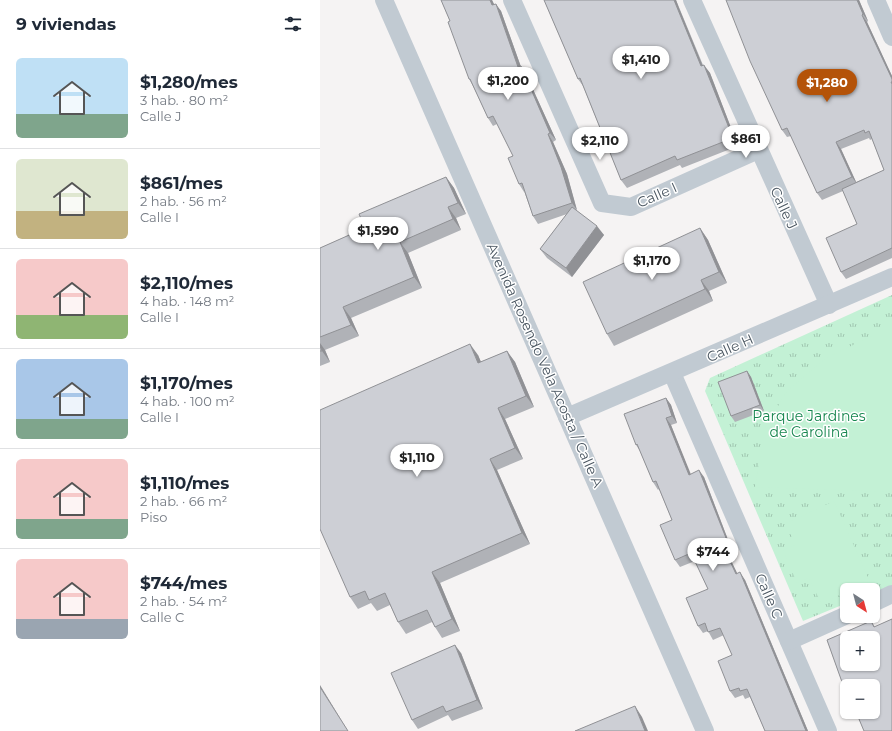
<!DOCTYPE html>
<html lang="es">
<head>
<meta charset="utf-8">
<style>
  :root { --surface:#fff; --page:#f6f6f7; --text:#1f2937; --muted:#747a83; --line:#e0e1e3; --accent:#b45309 }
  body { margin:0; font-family:Montserrat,sans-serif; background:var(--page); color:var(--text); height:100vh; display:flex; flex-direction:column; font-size:15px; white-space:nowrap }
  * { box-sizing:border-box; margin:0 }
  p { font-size:13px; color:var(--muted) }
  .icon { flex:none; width:22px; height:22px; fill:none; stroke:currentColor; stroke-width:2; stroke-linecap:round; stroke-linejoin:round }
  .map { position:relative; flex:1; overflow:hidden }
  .sheet { display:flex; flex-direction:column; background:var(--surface); width:320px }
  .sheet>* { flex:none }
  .needle { width:26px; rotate:144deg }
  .fabs { position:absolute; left:520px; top:583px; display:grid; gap:8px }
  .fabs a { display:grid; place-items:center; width:40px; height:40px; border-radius:6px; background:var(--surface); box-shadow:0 1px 3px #0004; font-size:20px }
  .price { position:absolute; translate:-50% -34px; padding:0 9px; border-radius:14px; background:#fff; color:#222; font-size:13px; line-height:26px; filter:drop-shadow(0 1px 2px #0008) }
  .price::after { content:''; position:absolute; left:50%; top:24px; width:12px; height:9px; margin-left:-6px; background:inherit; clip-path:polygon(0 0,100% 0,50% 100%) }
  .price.on { background:var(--accent); color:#fff }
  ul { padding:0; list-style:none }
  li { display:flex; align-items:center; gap:12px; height:100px; padding:0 16px }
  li+li { border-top:1px solid var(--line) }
  li span { display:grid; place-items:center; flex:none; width:112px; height:80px; border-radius:6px; color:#555 }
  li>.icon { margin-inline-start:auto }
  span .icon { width:48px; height:48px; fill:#fffc; stroke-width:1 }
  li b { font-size:17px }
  h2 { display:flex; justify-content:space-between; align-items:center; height:48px; padding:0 16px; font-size:17px }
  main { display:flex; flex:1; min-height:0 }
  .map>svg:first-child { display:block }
</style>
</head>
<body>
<main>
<section class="sheet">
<h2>9 viviendas<svg class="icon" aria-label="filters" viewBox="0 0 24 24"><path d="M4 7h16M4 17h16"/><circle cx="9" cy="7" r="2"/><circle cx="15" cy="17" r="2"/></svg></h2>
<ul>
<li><span style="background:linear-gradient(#bfe0f5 70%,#7fa58c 0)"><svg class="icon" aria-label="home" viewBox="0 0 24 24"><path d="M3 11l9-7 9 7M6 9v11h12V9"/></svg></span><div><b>$1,280/mes</b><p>3 hab. · 80 m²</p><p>Calle J</p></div></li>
<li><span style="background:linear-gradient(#dfe7d0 65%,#c2b280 0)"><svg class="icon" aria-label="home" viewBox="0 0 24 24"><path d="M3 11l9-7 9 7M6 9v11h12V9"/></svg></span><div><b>$861/mes</b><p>2 hab. · 56 m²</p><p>Calle I</p></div></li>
<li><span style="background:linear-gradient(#f6c9c9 70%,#8fb573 0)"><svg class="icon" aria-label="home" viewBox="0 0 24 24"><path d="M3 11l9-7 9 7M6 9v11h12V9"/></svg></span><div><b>$2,110/mes</b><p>4 hab. · 148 m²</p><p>Calle I</p></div></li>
<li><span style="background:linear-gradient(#a9c7e8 75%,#7fa58c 0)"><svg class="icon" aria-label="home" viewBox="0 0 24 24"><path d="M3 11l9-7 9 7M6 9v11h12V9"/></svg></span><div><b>$1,170/mes</b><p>4 hab. · 100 m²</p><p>Calle I</p></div></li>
<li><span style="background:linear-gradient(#f6c9c9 75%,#7fa58c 0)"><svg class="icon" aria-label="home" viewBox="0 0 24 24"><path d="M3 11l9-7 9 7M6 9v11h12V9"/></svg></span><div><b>$1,110/mes</b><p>2 hab. · 66 m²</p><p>Piso</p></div></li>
<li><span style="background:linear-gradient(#f6c9c9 75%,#9aa5b1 0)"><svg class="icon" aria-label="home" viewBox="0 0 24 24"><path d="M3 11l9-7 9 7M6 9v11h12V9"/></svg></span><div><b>$744/mes</b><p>2 hab. · 54 m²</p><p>Calle C</p></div></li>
</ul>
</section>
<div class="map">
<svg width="572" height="731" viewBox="0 0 572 731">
  <defs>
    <pattern id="grass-tufts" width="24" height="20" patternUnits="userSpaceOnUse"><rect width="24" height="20" fill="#c3f1d5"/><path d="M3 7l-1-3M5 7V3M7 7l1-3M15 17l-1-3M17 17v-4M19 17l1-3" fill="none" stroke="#a0c6b0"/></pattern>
  </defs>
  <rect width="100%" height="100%" fill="#f5f3f3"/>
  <path fill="url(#grass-tufts)" d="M 572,295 L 572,585 L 553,593 L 553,590 L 527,590 L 527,603 L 483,621 L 385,391 L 390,378 Z"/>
  <g fill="#c3f1d5">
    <path d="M 572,329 L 572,492 L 435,487 L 445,428 L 467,391 L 506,358 L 554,335 Z"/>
    <path d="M 514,501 L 550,582 L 527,590 L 527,592 L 501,603 L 489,578 L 477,583 L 463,550 L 475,545 L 466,523 Z"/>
  </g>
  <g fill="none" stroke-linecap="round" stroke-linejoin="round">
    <g stroke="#c1cad2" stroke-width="18">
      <path d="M 64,0 L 385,731"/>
      <path d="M 192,0 L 282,203 L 311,207 L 438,150"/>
      <path d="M 372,0 L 509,305"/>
      <path d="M 556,0 L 572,37"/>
      <path d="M 352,373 L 508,731"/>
      <path d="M 247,417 L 572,277"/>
      <path d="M 553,603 L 572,594"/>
      <path d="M 469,641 L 527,615"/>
    </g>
  </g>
  <g fill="#b0b2b7" fill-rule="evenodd">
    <path d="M 121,0 L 172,0 L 174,4 L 181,11 L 201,67 L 206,74 L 236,140 L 233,142 L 247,174 L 257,211 L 284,235 L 252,277 L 227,258 L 220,249 L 247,214 L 218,224 L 213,216 L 204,191 L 204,192 L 199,184 L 193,156 L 177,124 L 173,126 L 168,118 L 153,86 L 149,79 L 130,21 Z"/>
    <path d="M 224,0 L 356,0 L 383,65 L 390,73 L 418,146 L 362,168 L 360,165 L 307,188 L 301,180 L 263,86 L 258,79 Z"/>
    <path d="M 406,0 L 539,0 L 548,21 L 547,22 L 572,76 L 572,258 L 526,279 L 521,272 L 537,224 L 523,191 L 502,200 L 497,193 L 471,136 L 467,137 L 462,130 ZM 549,138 L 550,140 L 552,139 L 564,170 L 536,182 L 521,149 Z"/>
    <path d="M 126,177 L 134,188 L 146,214 L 136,218 L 141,230 L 88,253 L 102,288 L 31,318 L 39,336 L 5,350 L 10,362 L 0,366 L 0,248 L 45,228 Z"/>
    <path d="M 380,228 L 388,240 L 407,283 L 389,291 L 393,301 L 294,346 L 287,334 Z"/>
    <path d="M 187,351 L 195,362 L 214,407 L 185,419 L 203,459 L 177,470 L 210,544 L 120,583 L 140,631 L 122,638 L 115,627 L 112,622 L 86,634 L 78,622 L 70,605 L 57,611 L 51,603 L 38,609 L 30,597 L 158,355 L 161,362 Z"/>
    <path d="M 427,371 L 431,377 L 444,411 L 415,422 L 411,416 Z"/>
    <path d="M 346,398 L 351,405 L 357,423 L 351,425 L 370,474 L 384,477 L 410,545 L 405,548 L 417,574 L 425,580 L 488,731 L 445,731 L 430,697 L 425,699 L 423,695 L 415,698 L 410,691 L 412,655 L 404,635 L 393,640 L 388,631 L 383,633 L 378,626 L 388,589 L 375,561 L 360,567 L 355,560 L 352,520 L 339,489 L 338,490 L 333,482 L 320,451 L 316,445 Z"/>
    <path d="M 572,619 L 572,731 L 544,731 L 539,719 L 534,712 L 553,712 L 553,686 L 527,686 L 527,696 L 507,640 L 551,621 L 555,627 ZM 527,638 L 553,638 L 553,664 L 527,664 Z"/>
    <path d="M 141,653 L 163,709 L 132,721 L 128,715 L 98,729 L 92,720 Z"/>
  </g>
  <g fill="#909195">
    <path d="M 170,0 L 172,0 L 178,13 L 172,5 Z"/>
    <path d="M 354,0 L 356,0 L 359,8 L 386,74 L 381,66 Z"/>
    <path d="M 537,0 L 539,0 L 548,21 L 543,14 Z"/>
    <path d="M 176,4 L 181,11 L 201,67 L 206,74 L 236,140 L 230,133 L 198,67 Z"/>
    <path d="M 542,15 L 547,22 L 572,76 L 572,79 Z"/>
    <path d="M 384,65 L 390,73 L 418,146 L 413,138 Z"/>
    <path d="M 228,134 L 233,142 L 247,174 L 257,210 L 252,203 Z"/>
    <path d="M 516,142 L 521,149 L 537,184 L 532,177 Z"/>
    <path d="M 126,177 L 134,188 L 146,214 L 138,203 Z"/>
    <path d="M 128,207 L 136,218 L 141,230 L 133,219 Z"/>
    <path d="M 277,226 L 284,235 L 252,277 L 246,268 Z"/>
    <path d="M 380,228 L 388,240 L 407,283 L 399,272 Z"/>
    <path d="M 80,242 L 88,253 L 102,288 L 94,277 Z"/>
    <path d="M 381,280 L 389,291 L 393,301 L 385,289 Z"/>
    <path d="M 23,307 L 31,318 L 39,336 L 31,325 Z"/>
    <path d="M 0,343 L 5,350 L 10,362 L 2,351 L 0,346 Z"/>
    <path d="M 150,344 L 158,355 L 166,374 L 158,363 Z"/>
    <path d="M 187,351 L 195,362 L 214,407 L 206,396 Z"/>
    <path d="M 427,371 L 431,377 L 444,411 L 440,405 Z"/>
    <path d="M 346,398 L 351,405 L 357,423 L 352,416 Z"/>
    <path d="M 178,408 L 185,419 L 203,459 L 195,448 Z"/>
    <path d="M 346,418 L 351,425 L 374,482 L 369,475 Z"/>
    <path d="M 170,459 L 177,470 L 210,544 L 202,533 Z"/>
    <path d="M 379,470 L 384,477 L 410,545 L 406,538 Z"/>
    <path d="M 400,540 L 405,548 L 421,581 L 416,574 Z"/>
    <path d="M 112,572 L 120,583 L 140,631 L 132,619 Z"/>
    <path d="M 420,572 L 425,580 L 488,731 L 486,731 Z"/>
    <path d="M 135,645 L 141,653 L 163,709 L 157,700 Z"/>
    <path d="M 0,685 L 28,731 L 0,687 Z"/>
    <path d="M 315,706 L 322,717 L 328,731 L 325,731 Z"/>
  </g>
  <g fill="#cdcfd5" stroke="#909195" fill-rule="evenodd">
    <path d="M 121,0 L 170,0 L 172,5 L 176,4 L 198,67 L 201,66 L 230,133 L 228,134 L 241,167 L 252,203 L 213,216 L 202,183 L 199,184 L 188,158 L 193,156 L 173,116 L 168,118 L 150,79 L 149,79 L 128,22 L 130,21 Z"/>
    <path d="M 224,0 L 354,0 L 381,66 L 384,65 L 413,138 L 357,160 L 355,156 L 301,180 L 260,78 L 258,79 Z"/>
    <path d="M 406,0 L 537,0 L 543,14 L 542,15 L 572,79 L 572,82 L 571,82 L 572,84 L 572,248 L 521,272 L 506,238 L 537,224 L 522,189 L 564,170 L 549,131 L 545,133 L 544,130 L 516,142 L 532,177 L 497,193 L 467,128 L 462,130 L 430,61 Z"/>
    <path d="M 126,177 L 138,203 L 128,207 L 133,219 L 80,242 L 94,277 L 23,307 L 31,325 L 0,337 L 0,248 L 45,228 L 39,214 Z"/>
    <path d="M 252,207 L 277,226 L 246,268 L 220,249 Z"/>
    <path d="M 380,228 L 399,272 L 381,280 L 385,289 L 287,334 L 263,282 Z"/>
    <path d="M 150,344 L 158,363 L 187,351 L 206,396 L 178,408 L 195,448 L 170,459 L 202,533 L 112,572 L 132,619 L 115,627 L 107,610 L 78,622 L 65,593 L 49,600 L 45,591 L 30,597 L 0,529 L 0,410 Z"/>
    <path d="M 0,346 L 2,351 L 0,351 Z"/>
    <path d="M 427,371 L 440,405 L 411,416 L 398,382 Z"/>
    <path d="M 346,398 L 352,416 L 346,418 L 369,475 L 379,470 L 406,538 L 400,540 L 416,574 L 420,572 L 486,731 L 445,731 L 427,689 L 420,691 L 419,688 L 410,691 L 398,661 L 412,655 L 400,628 L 388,632 L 385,623 L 378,626 L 366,598 L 388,589 L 371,553 L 355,560 L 340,525 L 352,520 L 336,481 L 333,482 L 317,444 L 316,445 L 304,414 Z"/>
    <path d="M 572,619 L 572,731 L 544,731 L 536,712 L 553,712 L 553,686 L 527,686 L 527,696 L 507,640 L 551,621 L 554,627 ZM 527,638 L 553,638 L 553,664 L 527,664 Z"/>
    <path d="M 135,645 L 157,700 L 126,712 L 123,706 L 92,720 L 71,673 Z"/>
    <path d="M 0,687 L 28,731 L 0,731 Z"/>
    <path d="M 315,706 L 325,731 L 255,731 Z"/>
  </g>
  <g text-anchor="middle" stroke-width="3" stroke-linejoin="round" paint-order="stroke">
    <g font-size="14" fill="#4a5661" stroke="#fff">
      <text transform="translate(337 195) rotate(-24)" y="5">Calle I</text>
      <text transform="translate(464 208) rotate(65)" y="5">Calle J</text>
      <text transform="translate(410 348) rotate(-24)" y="5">Calle H</text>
      <text transform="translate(225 365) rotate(66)" y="5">Avenida Rosendo Vela Acosta / Calle A</text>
      <text transform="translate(449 596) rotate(66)" y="5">Calle C</text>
    </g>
    <g font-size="14" fill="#17864f" stroke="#fff">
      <text x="489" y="421">Parque Jardines<tspan x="489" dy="16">de Carolina</tspan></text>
    </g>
  </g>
</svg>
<div class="fabs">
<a><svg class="needle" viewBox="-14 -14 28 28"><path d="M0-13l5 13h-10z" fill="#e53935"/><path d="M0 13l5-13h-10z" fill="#747a83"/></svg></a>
<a>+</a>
<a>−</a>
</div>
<b class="price" style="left:321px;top:80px">$1,410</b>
<b class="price" style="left:188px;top:101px">$1,200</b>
<b class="price on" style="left:507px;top:103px">$1,280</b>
<b class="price" style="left:426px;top:159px">$861</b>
<b class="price" style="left:280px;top:161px">$2,110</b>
<b class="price" style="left:58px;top:251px">$1,590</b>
<b class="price" style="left:332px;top:281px">$1,170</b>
<b class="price" style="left:97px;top:478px">$1,110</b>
<b class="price" style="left:393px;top:572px">$744</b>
</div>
</main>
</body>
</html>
